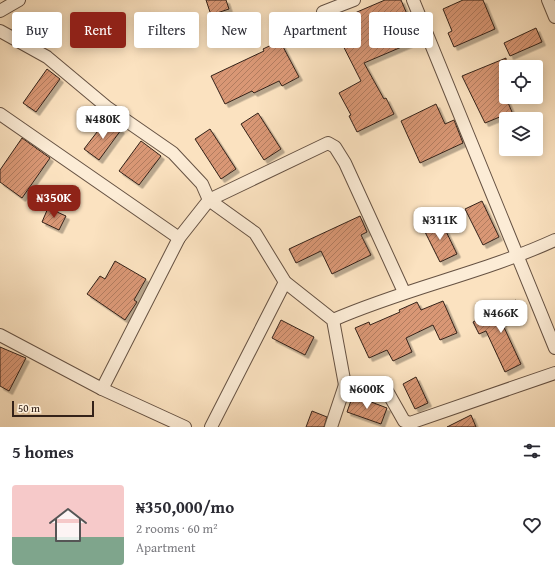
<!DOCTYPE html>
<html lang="en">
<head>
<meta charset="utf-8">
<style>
  :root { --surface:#fff; --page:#f2f2f3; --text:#2b2b33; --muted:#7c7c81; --line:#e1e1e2; --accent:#8f2418 }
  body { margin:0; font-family:"Gentium Book Plus",serif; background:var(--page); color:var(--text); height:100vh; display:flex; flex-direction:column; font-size:15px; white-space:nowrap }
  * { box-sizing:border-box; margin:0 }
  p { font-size:13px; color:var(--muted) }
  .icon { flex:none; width:22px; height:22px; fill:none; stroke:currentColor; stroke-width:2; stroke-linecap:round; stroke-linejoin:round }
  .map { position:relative; height:427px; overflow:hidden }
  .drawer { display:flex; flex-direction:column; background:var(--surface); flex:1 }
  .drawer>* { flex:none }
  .hud { position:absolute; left:12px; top:12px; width:531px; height:36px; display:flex; gap:8px }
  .controls { position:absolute; left:499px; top:60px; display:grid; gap:8px }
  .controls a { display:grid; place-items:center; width:44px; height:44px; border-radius:4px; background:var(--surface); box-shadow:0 2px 10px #0003; font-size:20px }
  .scale { position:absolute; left:12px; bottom:10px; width:82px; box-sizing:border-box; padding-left:4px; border:2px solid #342219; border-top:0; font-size:11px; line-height:14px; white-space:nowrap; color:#342219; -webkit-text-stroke:3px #fcecd6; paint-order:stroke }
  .price { position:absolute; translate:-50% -34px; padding:0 9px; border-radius:8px; background:#fff; color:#222; font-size:13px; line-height:26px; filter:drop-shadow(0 1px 2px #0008) }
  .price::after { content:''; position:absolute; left:50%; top:24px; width:12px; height:9px; margin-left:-6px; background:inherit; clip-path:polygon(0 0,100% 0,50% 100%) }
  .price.active { background:var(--accent); color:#fff }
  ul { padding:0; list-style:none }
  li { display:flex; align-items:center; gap:12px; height:100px; padding:0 12px }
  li+li { border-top:1px solid var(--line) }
  li span { display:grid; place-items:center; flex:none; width:112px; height:80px; border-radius:4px; color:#555 }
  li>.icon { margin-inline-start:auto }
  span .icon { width:48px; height:48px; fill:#fffc; stroke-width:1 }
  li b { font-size:17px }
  h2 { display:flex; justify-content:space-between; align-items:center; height:48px; padding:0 12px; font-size:17px }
  .pill { padding:0 14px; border-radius:4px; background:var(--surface); box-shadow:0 2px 10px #0003; font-size:14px; line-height:36px }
  .pill.active { background:var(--accent); color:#fff }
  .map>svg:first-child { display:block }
</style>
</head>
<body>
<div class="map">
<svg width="555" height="427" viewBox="0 0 555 427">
  <defs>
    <pattern id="building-hatch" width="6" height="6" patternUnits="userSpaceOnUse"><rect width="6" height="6" fill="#d99774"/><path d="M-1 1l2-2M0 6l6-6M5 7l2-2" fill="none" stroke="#b17b5e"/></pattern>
    <filter id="shadow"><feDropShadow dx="3.5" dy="3.5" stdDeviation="0" flood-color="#0004"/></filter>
  </defs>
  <rect width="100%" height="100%" fill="#fbe2c0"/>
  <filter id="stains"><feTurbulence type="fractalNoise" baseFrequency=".005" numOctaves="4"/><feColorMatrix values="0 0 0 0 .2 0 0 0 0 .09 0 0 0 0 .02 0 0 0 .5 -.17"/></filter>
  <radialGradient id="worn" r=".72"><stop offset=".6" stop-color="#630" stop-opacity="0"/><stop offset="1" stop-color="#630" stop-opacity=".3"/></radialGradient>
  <g fill="url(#building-hatch)" stroke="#342219" filter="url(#shadow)">
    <path d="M 206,0 L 226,0 L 229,9 L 211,15 Z"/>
    <path d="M 385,0 L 401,0 L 418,40 L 364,63 L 384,99 L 386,98 L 394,114 L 357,132 L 349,116 L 351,115 L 339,93 L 361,81 L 333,26 L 357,12 Z"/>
    <path d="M 463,0 L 483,0 L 495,29 L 454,47 L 448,33 L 452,31 L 443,9 Z"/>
    <path d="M 536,28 L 542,42 L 510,56 L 504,43 Z"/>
    <path d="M 280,41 L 299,77 L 282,86 L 279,81 L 254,93 L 252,91 L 225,104 L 211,76 L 264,51 L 263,49 Z"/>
    <path d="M 506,58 L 506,82 L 500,84 L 512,112 L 485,123 L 462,76 Z"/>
    <path d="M 47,69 L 60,79 L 36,112 L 23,103 Z"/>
    <path d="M 436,104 L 445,124 L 454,120 L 463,143 L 420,163 L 401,121 Z"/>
    <path d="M 258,113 L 281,149 L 264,160 L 241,124 Z"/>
    <path d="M 107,119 L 121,130 L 99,160 L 84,149 Z"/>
    <path d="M 210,129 L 236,169 L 221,179 L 195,139 Z"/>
    <path d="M 22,138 L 50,158 L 22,198 L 0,182 L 0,170 Z"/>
    <path d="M 141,141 L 161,156 L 139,185 L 119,171 Z"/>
    <path d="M 482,201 L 499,237 L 483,245 L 465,209 Z"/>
    <path d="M 48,208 L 66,216 L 59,230 L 42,222 Z"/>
    <path d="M 360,216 L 367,232 L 361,235 L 371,255 L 332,274 L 321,251 L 296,263 L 289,249 Z"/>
    <path d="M 440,219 L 457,254 L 440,262 L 423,228 Z"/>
    <path d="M 115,261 L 146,279 L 134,300 L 137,302 L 125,320 L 87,294 L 100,276 L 105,279 Z"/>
    <path d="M 516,300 L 523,313 L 502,323 L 521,364 L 505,372 L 486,331 L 479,334 L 473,322 Z"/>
    <path d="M 443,301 L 457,333 L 440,340 L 433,325 L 406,338 L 412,352 L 393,361 L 387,350 L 369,358 L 355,328 L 369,322 L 370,325 L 400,312 L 399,310 L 417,302 L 421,310 Z"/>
    <path d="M 281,320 L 314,337 L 305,355 L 272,338 Z"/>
    <path d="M 0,347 L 26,358 L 9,391 L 0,386 Z"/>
    <path d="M 416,377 L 428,403 L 415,409 L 403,384 Z"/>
    <path d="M 353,395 L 387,408 L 381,424 L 347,412 Z"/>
    <path d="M 312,411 L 327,417 L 324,427 L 306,427 Z"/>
    <path d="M 471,415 L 476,427 L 447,427 Z"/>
  </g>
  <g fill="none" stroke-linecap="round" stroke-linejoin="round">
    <g stroke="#665243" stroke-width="14">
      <g id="minor">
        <path d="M 413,0 L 555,348"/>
        <path d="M 548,0 L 555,17"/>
        <path d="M 0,11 L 19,0"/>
        <path d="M 323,12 L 354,0"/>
        <path d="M 0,31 L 47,57 L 108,108 L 173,153 L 202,184 L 209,200 L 255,233 L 285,282 L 333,320 L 345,385"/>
        <path d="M 0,114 L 179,238"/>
        <path d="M 333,320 C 406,288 483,273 555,240"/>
        <path d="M 0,335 L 102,389 L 185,427"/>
        <path d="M 102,389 L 179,238 L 209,200 L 328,143 L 335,147 L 345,163 L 404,292"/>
        <path d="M 211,427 L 285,282"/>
        <path d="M 331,427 L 345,385 L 382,386 L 387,391 L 404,421 L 410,423 L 555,373"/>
      </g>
    </g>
    <use href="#minor" stroke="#fcecd6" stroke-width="12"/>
  </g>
  <rect width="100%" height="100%" filter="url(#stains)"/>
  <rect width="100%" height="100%" fill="url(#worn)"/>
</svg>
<div class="controls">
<a><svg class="icon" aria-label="locate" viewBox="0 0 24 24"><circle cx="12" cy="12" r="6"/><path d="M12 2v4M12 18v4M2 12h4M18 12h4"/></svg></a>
<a><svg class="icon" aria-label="layers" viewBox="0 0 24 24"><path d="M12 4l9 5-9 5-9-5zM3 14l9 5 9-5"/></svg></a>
</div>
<div class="scale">50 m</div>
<b class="price" style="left:103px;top:140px">₦480K</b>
<b class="price active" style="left:54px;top:219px">₦350K</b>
<b class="price" style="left:440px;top:241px">₦311K</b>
<b class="price" style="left:501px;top:334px">₦466K</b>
<b class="price" style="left:367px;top:410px">₦600K</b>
<div class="hud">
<a class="pill">Buy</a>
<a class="pill active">Rent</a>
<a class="pill">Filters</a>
<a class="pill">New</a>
<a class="pill">Apartment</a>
<a class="pill">House</a>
</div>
</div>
<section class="drawer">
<h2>5 homes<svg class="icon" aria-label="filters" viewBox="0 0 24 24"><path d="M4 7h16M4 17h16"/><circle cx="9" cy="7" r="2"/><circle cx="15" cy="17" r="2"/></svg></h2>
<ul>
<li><span style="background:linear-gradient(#f6c9c9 65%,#7fa58c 0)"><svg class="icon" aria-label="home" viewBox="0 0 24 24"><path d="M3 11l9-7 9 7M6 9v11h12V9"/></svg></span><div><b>₦350,000/mo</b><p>2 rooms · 60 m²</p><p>Apartment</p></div><svg class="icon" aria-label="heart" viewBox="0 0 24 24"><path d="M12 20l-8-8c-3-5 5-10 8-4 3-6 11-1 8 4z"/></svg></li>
</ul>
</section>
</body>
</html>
